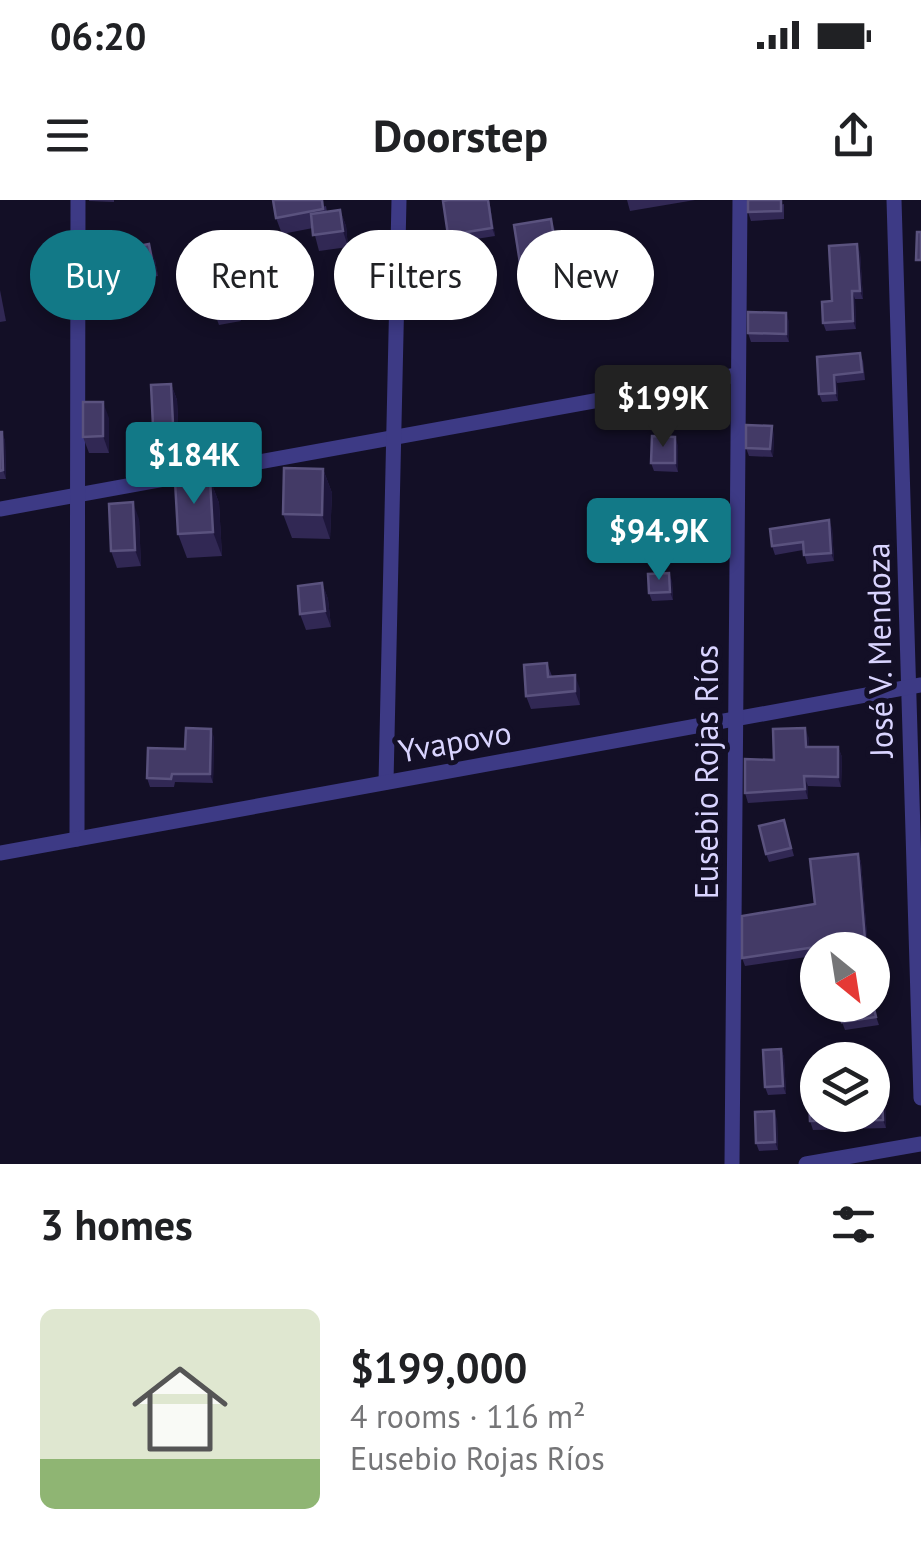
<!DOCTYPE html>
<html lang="en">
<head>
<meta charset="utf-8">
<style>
  :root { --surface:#fff; --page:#f6f6f6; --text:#202124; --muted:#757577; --accent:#127987 }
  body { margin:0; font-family:"PT Sans",sans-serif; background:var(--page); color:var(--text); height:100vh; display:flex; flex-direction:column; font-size:38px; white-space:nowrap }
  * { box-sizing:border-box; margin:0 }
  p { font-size:32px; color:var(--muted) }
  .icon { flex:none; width:55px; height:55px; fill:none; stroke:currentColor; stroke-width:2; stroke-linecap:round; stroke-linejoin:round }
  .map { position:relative; height:964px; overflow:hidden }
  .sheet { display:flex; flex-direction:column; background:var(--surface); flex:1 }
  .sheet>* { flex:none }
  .guide { position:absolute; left:30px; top:30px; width:862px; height:90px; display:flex; gap:20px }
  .needle { width:65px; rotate:150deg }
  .fabs { position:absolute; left:800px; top:732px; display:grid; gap:20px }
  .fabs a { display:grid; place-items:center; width:90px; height:90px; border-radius:50%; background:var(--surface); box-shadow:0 5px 15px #0003; font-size:50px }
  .price { position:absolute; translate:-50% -85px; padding:0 22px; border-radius:10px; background:var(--accent); color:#fff; font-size:32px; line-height:65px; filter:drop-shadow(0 2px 5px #0008) }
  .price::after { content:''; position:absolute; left:50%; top:60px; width:30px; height:22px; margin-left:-15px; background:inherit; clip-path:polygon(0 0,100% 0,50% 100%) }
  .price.current { background:#222; color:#fff }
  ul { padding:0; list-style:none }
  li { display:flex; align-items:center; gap:30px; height:250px; padding:0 40px }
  li span { display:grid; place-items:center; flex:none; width:280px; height:200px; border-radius:15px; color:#555 }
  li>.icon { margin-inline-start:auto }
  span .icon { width:120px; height:120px; fill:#fffc; stroke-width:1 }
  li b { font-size:42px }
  h2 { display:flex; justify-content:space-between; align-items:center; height:120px; padding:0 40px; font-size:42px }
  .chip { padding:0 35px; border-radius:45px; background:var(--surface); box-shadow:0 5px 15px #0003; font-size:35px; line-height:90px }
  .chip.current { background:var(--accent); color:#fff }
  .status { display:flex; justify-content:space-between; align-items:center; height:70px; padding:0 50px; background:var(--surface); direction:ltr }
  .status svg { height:28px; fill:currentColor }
  header { display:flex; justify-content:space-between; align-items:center; height:130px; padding:0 40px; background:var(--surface); font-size:45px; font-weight:700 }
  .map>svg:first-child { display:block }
</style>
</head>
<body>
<div class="status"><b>06:20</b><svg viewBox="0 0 49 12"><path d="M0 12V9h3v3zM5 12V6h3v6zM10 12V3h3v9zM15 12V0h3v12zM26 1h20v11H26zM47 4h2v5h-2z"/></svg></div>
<header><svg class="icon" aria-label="menu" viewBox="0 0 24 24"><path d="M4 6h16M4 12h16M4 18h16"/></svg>Doorstep<svg class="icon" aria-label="share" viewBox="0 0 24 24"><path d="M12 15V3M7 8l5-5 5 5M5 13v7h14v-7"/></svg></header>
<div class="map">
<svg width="921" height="964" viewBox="0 0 921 964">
  <rect width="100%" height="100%" fill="#130f26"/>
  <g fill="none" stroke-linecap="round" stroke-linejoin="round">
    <g stroke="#3d3a85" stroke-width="15">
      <path d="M 894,0 L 921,898"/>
      <path d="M 0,309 L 737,175"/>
      <path d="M 386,582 L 399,0"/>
      <path d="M 77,639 L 78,0"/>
      <path d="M 0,653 L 921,485"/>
      <path d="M 732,964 L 740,0"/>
      <path d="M 806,964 L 921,944"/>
    </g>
  </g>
  <g fill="#312854">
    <path d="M 89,0 L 114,0 L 114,2 L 89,1 Z"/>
    <path d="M 489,0 L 495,36 L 451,43 L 448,35 Z"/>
    <path d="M 627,0 L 695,0 L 630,11 Z"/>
    <path d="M 784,4 L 784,19 L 751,21 L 748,12 Z"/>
    <path d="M 326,6 L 327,12 L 340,10 L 346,26 L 348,47 L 319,51 L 313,28 L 282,34 L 276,18 Z"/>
    <path d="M 554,27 L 560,65 L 523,71 L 520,63 Z"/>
    <path d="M 114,45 L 118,65 L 102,68 L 99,60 Z"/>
    <path d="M 117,50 L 155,60 L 158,76 L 146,78 L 150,98 L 130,101 L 124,85 Z"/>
    <path d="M 860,52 L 863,99 L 855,99 L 856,129 L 826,131 L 823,123 L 832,101 Z"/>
    <path d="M 228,67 L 234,83 L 241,121 L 219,125 L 213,109 Z"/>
    <path d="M 0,90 L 6,121 L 0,122 Z"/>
    <path d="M 789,121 L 789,142 L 751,142 L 748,133 Z"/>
    <path d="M 860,153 L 863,161 L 865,180 L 837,183 L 838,201 L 822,202 L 819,194 L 817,157 Z"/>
    <path d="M 171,184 L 177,200 L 179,241 L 159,242 L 153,226 Z"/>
    <path d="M 109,218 L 109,253 L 89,253 L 83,237 Z"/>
    <path d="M 0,232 L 5,240 L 6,279 L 0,279 Z"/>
    <path d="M 774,234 L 773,257 L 749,256 L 746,248 Z"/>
    <path d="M 678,245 L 678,272 L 654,271 L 651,263 Z"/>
    <path d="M 323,269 L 332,293 L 330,339 L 292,338 L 283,314 Z"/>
    <path d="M 210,279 L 219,303 L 222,356 L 187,358 L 178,334 Z"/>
    <path d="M 139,319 L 141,366 L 117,368 L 111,351 Z"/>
    <path d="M 832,328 L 834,361 L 807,364 L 803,350 L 775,355 L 772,346 Z"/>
    <path d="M 672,381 L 673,400 L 652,401 L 649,393 Z"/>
    <path d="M 322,383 L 328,399 L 331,427 L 306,430 L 300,414 Z"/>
    <path d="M 547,463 L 552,476 L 580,489 L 580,505 L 531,509 L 526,496 Z"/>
    <path d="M 214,537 L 213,583 L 175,582 L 174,587 L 150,587 L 147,578 L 185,549 Z"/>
    <path d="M 809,538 L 809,547 L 838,547 L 842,557 L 841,587 L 808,586 L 808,599 L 748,603 L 745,593 L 774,560 Z"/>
    <path d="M 784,620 L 794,656 L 769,662 L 766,654 Z"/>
    <path d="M 858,654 L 861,662 L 868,748 L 745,766 L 742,758 L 815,704 Z"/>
    <path d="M 872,805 L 879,825 L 845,830 L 842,822 Z"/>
    <path d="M 781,849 L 784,857 L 786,894 L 768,895 L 765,887 Z"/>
    <path d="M 881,866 L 884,874 L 886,928 L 813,930 L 810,921 Z"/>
    <path d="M 777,919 L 778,950 L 759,951 L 756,943 Z"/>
  </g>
  <g fill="#1d163a">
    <path d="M 488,0 L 489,0 L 495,36 L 492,28 Z"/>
    <path d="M 340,10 L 346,26 L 348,47 L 343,31 Z"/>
    <path d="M 551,19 L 554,27 L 560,65 L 557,57 Z"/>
    <path d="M 149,44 L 155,60 L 158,76 L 152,60 Z"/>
    <path d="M 857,44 L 860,52 L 863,99 L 860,91 Z"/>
    <path d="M 140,62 L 146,78 L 150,98 L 144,81 Z"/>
    <path d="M 228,67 L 234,83 L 241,121 L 235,105 Z"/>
    <path d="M 852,91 L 855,99 L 856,129 L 853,121 Z"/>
    <path d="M 786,113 L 789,121 L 789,142 L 786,134 Z"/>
    <path d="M 834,175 L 837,183 L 838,201 L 835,193 Z"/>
    <path d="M 171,184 L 177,200 L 179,241 L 173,224 Z"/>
    <path d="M 103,202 L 109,218 L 109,253 L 103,236 Z"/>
    <path d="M 772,226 L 774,234 L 773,257 L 770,249 Z"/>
    <path d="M 2,232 L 5,240 L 6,279 L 3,270 Z"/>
    <path d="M 675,237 L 678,245 L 678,272 L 675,263 Z"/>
    <path d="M 323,269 L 332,293 L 330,339 L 322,315 Z"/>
    <path d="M 210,279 L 219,303 L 222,356 L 213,332 Z"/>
    <path d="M 133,302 L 139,319 L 141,366 L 135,350 Z"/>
    <path d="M 829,320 L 832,328 L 834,361 L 831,353 Z"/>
    <path d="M 669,373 L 672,381 L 673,400 L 670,392 Z"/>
    <path d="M 322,383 L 328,399 L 331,427 L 325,411 Z"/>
    <path d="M 575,475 L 580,489 L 580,505 L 575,491 Z"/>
    <path d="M 805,528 L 809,538 L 809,557 L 806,547 Z"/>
    <path d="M 211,529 L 214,537 L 213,583 L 210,574 Z"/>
    <path d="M 838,547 L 842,557 L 841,587 L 838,577 Z"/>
    <path d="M 804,576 L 808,586 L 808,599 L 805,589 Z"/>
    <path d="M 858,654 L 861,662 L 868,748 L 865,740 Z"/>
    <path d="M 781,849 L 784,857 L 786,894 L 783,886 Z"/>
    <path d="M 881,866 L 884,874 L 886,928 L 883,920 Z"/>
    <path d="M 774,911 L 777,919 L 778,950 L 775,942 Z"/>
  </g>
  <g fill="#433a66" stroke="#5a527e" stroke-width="2.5">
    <path d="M 273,0 L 322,0 L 323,9 L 276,18 Z"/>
    <path d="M 448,0 L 488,0 L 492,28 L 448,35 L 443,1 Z"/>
    <path d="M 748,0 L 781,0 L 781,11 L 748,12 Z"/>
    <path d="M 340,10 L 343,31 L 313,35 L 311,14 Z"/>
    <path d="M 551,19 L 557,57 L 520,63 L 514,25 Z"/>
    <path d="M 917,32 L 921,32 L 921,60 L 916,60 Z"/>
    <path d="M 111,37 L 115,57 L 99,60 L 95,40 Z"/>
    <path d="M 149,44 L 152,60 L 140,62 L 144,81 L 124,85 L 117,50 Z"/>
    <path d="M 857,44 L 860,91 L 852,91 L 853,121 L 823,123 L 822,102 L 832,101 L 829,46 Z"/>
    <path d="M 228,67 L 235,105 L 213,109 L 205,72 Z"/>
    <path d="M 748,112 L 786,113 L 786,134 L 748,133 Z"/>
    <path d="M 860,153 L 862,172 L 834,175 L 835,193 L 819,194 L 817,157 Z"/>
    <path d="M 171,184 L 173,224 L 153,226 L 151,185 Z"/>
    <path d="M 83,202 L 103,202 L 103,236 L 83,237 Z"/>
    <path d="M 746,225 L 772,226 L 770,249 L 746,248 Z"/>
    <path d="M 0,232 L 2,232 L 3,270 L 0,271 Z"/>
    <path d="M 652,236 L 675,237 L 675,263 L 651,263 Z"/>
    <path d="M 284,268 L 323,269 L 322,315 L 283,314 Z"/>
    <path d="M 210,279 L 213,332 L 178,334 L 175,281 Z"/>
    <path d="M 133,302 L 135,350 L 111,351 L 109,304 Z"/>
    <path d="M 829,320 L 831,353 L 804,355 L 803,342 L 772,346 L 770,329 Z"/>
    <path d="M 669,373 L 670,392 L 649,393 L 648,374 Z"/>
    <path d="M 322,383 L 325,411 L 300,414 L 298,386 Z"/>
    <path d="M 547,463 L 548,477 L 575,475 L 575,491 L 526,496 L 524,465 Z"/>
    <path d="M 186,528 L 211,529 L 210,574 L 172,574 L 171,579 L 147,578 L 148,548 L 185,549 Z"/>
    <path d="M 805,528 L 806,547 L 838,547 L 838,577 L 804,576 L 805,589 L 745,593 L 745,559 L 774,560 L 773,529 Z"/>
    <path d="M 784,620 L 791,648 L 766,654 L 759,626 Z"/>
    <path d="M 858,654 L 865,740 L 861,741 L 863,750 L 818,750 L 818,756 L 816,747 L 742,758 L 742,716 L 815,704 L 810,659 Z"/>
    <path d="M 872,800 L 876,817 L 842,822 L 839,805 L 872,805 Z"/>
    <path d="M 781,849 L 783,886 L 765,887 L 763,850 Z"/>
    <path d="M 872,866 L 881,866 L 883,920 L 810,921 L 808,879 L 818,878 L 818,915 L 872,915 Z"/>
    <path d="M 774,911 L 775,942 L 756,943 L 755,912 Z"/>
  </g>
  <g text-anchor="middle" stroke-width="10" stroke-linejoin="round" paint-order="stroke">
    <g font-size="32" fill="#d9d4ff" stroke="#130f26">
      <text transform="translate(880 450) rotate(-91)" y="11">José V. Mendoza</text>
      <text transform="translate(455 542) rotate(-10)" y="11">Yvapovo</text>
      <text transform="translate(707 572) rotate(-90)" y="11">Eusebio Rojas Ríos</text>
    </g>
  </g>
</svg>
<div class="fabs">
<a><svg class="needle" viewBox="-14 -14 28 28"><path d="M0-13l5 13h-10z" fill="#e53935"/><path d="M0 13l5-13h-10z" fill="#757577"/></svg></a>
<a><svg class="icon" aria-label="layers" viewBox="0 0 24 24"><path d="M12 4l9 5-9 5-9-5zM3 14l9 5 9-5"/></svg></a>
</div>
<b class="price current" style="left:663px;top:250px">$199K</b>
<b class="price" style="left:194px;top:307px">$184K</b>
<b class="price" style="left:659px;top:383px">$94.9K</b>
<div class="guide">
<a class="chip current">Buy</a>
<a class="chip">Rent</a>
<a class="chip">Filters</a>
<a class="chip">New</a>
</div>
</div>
<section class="sheet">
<h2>3 homes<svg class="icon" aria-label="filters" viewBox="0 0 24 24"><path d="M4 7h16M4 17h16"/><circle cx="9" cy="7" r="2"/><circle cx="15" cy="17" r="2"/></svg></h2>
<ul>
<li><span style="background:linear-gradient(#dfe7d0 75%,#8fb573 0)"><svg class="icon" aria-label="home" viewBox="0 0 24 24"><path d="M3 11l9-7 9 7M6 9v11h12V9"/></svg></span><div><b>$199,000</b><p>4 rooms · 116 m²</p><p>Eusebio Rojas Ríos</p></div></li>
</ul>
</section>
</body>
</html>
